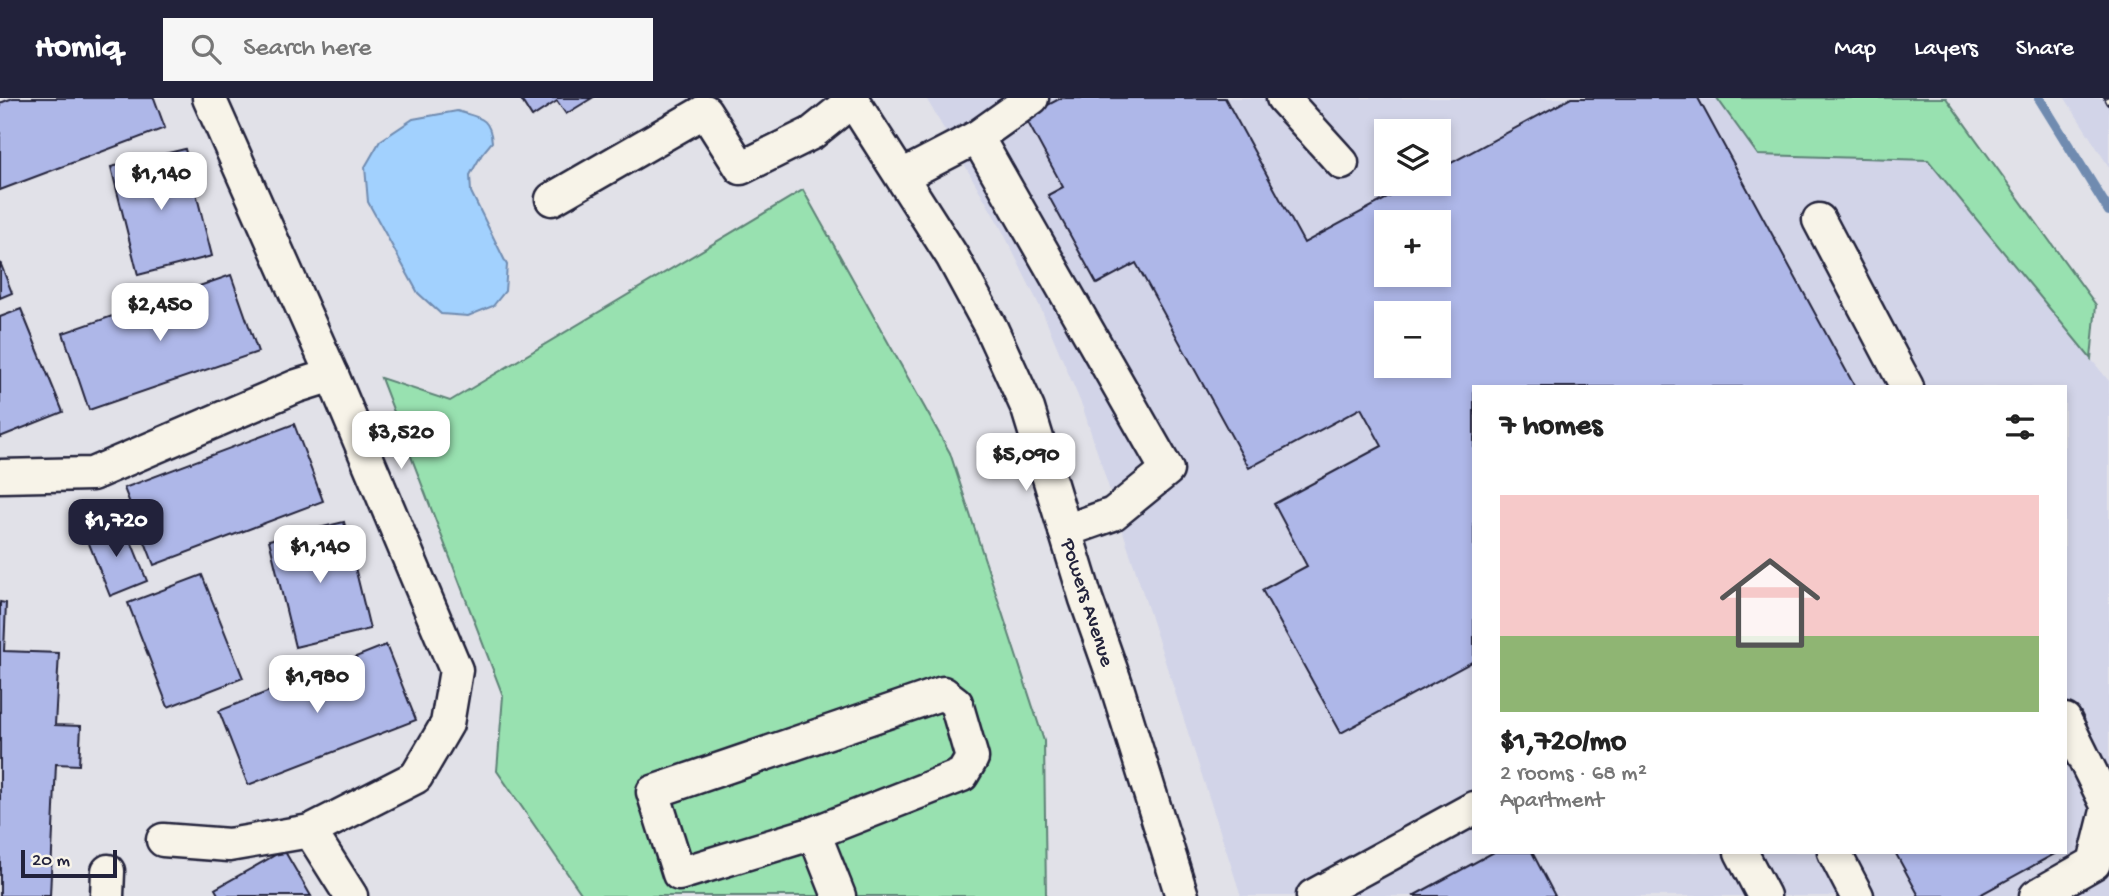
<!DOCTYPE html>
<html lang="en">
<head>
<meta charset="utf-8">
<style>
  :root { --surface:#fff; --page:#f6f6f6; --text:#222; --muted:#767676; --accent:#22223b }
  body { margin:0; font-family:"Gochi Hand",sans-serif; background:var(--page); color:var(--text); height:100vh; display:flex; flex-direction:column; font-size:26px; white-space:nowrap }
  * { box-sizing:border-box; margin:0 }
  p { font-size:23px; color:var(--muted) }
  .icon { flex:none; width:38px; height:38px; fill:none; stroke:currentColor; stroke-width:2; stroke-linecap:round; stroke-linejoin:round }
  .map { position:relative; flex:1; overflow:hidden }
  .drawer { position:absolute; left:1472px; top:287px; width:595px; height:469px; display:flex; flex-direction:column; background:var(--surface); border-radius:0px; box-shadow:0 4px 10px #0003 }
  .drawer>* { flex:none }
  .fabs { position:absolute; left:1374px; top:21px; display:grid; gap:14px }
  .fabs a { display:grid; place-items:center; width:77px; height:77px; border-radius:0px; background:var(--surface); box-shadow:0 4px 10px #0003; font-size:35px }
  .scale { position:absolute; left:21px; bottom:18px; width:96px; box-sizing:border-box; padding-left:7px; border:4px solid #22223b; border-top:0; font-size:19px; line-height:24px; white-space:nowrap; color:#22223b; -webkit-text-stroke:5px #f7f3e8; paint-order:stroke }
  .price { position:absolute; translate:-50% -60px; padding:0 16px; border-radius:14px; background:#fff; color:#222; font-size:23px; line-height:46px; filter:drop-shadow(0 2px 4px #0008) }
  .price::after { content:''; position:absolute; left:50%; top:42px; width:21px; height:16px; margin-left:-10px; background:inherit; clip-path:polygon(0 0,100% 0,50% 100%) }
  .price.current { background:var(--accent); color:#fff }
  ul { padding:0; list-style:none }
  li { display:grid; align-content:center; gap:14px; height:371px; padding:0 28px }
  li span { display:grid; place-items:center; height:217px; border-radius:0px; color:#555 }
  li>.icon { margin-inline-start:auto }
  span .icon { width:126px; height:126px; fill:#fffc; stroke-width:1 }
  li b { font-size:30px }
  h2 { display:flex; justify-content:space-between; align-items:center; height:84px; padding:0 28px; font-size:30px }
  header { display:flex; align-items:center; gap:42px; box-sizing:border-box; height:98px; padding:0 35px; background:var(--accent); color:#fff }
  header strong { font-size:33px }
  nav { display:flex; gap:38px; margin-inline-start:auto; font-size:24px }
  .search { width:490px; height:63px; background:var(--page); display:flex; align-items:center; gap:18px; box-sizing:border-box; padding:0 24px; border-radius:0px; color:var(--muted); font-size:26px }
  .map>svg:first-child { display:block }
</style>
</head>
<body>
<header>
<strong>Homiq</strong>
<div class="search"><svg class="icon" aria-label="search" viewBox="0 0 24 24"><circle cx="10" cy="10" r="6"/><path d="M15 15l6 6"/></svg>Search here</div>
<nav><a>Map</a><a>Layers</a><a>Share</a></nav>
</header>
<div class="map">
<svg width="2109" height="798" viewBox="0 0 2109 798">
  <rect width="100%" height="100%" fill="#e1e1e8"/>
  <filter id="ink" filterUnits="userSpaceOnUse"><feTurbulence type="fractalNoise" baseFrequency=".0143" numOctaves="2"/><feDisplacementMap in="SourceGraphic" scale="14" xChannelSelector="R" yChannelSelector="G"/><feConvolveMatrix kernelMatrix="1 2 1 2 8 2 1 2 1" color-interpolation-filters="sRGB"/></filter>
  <g filter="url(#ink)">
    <g fill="#d2d4e8" fill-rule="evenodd">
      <path d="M 926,0 L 1717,0 L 1758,57 L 1928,62 L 2109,283 L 2109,798 L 1241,798 L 1083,310 L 1042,213 L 1001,130 ZM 1386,33 L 1438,33 L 1438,86 L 1386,86 ZM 1386,124 L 1438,124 L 1438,177 L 1386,177 ZM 1386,215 L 1438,215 L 1438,268 L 1386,268 ZM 1474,289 L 2065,289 L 2065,754 L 1474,754 Z"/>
      <path d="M 2065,0 L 2109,0 L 2109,69 Z"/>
    </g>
    <g fill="#98e1b0" stroke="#5d8276" stroke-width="2">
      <path d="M 1717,0 L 1946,0 L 2096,207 L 2091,261 L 1928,62 L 1758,57 Z"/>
      <path d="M 803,92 L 950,355 L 1044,643 L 1046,798 L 583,798 L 497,673 L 503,598 L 381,280 L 450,303 Z"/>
    </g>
    <path fill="#a2d1fe" stroke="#6f8bb0" stroke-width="2" d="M 457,13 C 479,20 490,18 492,44 L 482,56 L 470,77 L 471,94 L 507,167 L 505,193 L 493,208 L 468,218 L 441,216 L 418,195 L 368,104 L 365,69 L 380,43 L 413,21 Z"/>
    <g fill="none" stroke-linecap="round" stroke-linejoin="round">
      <path stroke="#6f8bb0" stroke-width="10" d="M 2039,0 L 2109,113"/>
    </g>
    <g fill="#aeb7e8" stroke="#22223b" stroke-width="2" fill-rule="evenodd">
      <path d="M 13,0 L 154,0 L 165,30 L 0,92 L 0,5 Z"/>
      <path d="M 520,0 L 592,0 L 566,16 L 557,3 L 532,19 Z"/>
      <path d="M 1061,0 L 1225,0 L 1304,145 L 1413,86 L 1438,86 L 1438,72 L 1571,0 L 1698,0 L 1855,289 L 1474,289 L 1474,563 L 1341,635 L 1262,492 L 1307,468 L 1274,406 L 1382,348 L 1361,310 L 1249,370 L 1136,165 L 1097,186 L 1048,97 L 1063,89 L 1025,19 ZM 1386,124 L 1438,124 L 1438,177 L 1386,177 ZM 1386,215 L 1438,215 L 1438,268 L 1386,268 Z"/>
      <path d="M 185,51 L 212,158 L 138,177 L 111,69 Z"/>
      <path d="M 0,164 L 12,195 L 0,200 Z"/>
      <path d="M 231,177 L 258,254 L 89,312 L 63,235 Z"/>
      <path d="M 21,211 L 63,314 L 0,339 L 0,219 Z"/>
      <path d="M 294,326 L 323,403 L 154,467 L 124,390 Z"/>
      <path d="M 123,423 L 147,483 L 110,498 L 86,438 Z"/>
      <path d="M 344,424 L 370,531 L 295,549 L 269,442 Z"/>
      <path d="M 202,477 L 243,580 L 168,609 L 128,505 Z"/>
      <path d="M 0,504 L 6,505 L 4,553 L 59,555 L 55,627 L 81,628 L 79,667 L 56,666 L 50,798 L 0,798 Z"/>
      <path d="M 386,547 L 416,622 L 248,687 L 219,613 Z"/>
      <path d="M 284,752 L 311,798 L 219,798 L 215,791 Z"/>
      <path d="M 1494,754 L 1532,754 L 1555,798 L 1413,798 Z"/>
      <path d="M 1895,754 L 2058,754 L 1978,798 L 1919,798 Z"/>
    </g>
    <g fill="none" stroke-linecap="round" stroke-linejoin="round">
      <g stroke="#22223b" stroke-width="37">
        <g id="minor">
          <path d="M 209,0 L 332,277"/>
          <path d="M 851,0 L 952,158 L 991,230 L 1028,311 L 1086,501 L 1117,589 L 1182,798"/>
          <path d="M 1283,0 L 1342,65"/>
          <path d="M 977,39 L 1167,372 L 1113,416 L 1065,433"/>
          <path d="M 902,78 L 977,39 L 1032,0"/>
          <path d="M 552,101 L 705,13 L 741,70 L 812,35 L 853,2"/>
          <path d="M 1819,122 L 1907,289"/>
          <path d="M 0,378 L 92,376 L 297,288 L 332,277 L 456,572 L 447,626 L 416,679 L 310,733 L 351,798"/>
          <path d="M 943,595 L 956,605 L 972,660 L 962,677 L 814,735 L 679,776 L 653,694 Z"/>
          <path d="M 814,735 L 839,798"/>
          <path d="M 163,742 L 229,747 L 310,733"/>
          <path d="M 1741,754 L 1764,798"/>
          <path d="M 1834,754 L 1857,798"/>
          <path d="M 107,798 L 108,773"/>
          <path d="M 1313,798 L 1474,710"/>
          <path d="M 2036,798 L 2094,765 L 2108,709 L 2065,622"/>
        </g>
      </g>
      <use href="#minor" stroke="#f7f3e8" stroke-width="32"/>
      <g stroke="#22223b" stroke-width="8">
        <path id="rail" d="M 2107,0 L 2109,4"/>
      </g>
      <use href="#rail" stroke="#f7f3e8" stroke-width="5" stroke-dasharray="16" stroke-linecap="butt"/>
    </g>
  </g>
  <g text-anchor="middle" stroke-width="5" stroke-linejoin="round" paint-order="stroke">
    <g font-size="21" fill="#22223b" stroke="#f7f3e8">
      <text transform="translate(1089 504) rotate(72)" y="7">Powers Avenue</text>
    </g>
  </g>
</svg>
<div class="fabs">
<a><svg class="icon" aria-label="layers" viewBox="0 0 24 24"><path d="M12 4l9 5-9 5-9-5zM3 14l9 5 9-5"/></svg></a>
<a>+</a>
<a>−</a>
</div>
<div class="scale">20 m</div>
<b class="price" style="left:161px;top:114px">$1,140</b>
<b class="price" style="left:160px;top:245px">$2,450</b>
<b class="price" style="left:401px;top:373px">$3,520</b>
<b class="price" style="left:1026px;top:395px">$5,090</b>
<b class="price current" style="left:116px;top:461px">$1,720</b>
<b class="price" style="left:320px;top:487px">$1,140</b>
<b class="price" style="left:317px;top:617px">$1,980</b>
<section class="drawer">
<h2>7 homes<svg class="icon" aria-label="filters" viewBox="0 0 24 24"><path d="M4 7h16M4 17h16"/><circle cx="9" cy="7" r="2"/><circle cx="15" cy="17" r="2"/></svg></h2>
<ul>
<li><span style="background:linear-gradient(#f6c9c9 65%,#8fb573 0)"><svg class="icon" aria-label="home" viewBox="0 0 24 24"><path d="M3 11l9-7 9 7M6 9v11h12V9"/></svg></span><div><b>$1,720/mo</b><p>2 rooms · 68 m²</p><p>Apartment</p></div></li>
</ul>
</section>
</div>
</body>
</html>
